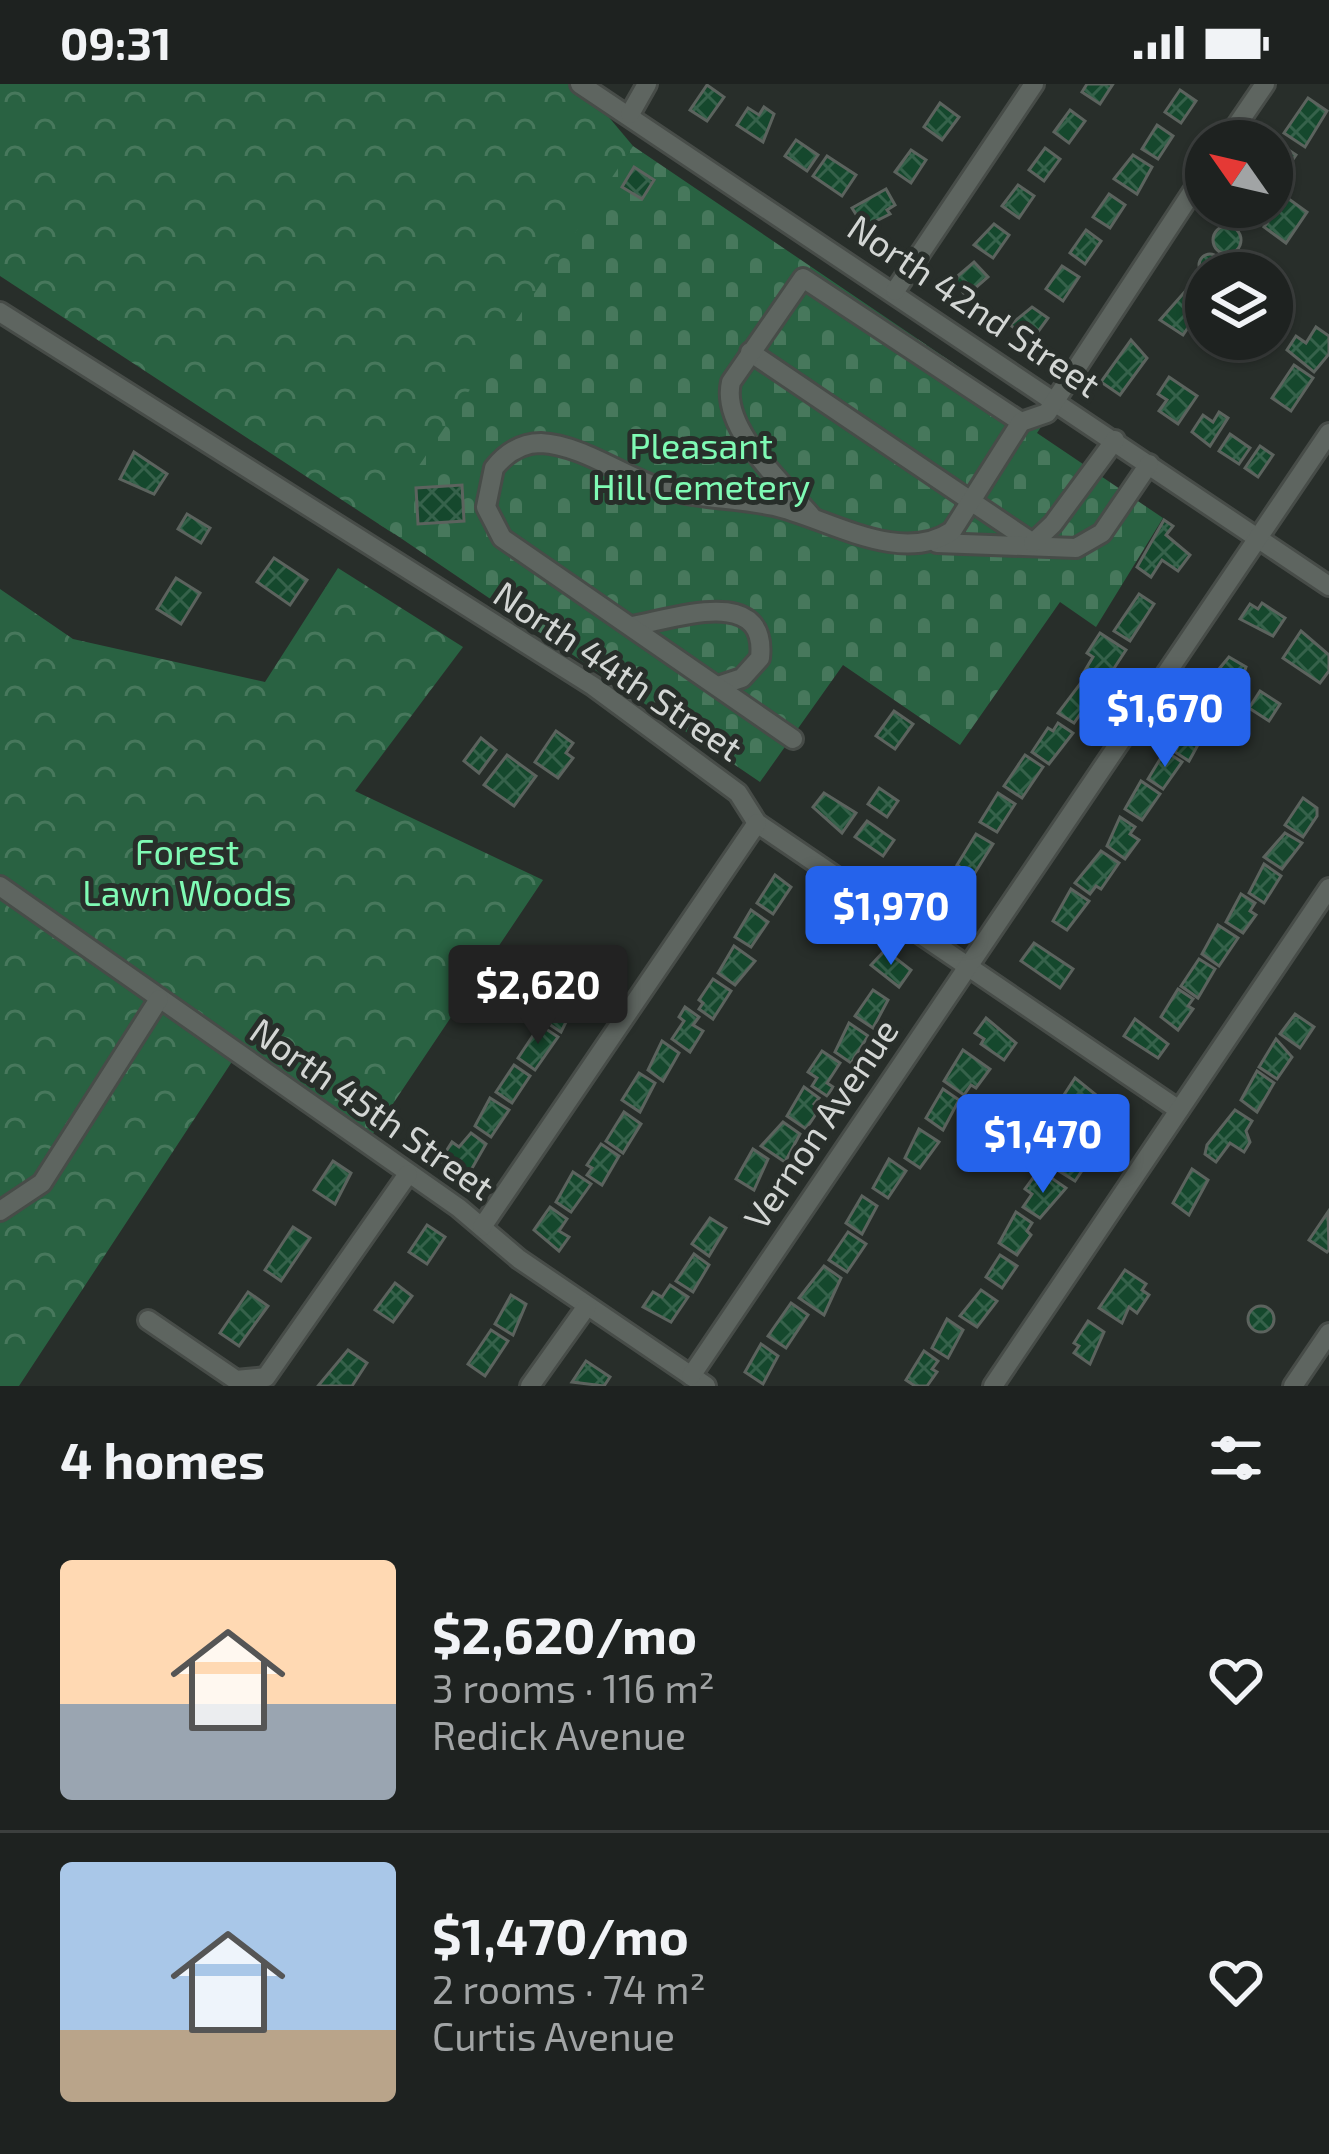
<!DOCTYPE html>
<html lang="en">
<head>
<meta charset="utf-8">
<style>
  :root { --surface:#1e2220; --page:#2b2f2d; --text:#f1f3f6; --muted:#a1a4a5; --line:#3c3f3e; --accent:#2563eb }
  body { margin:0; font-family:"Exo 2",sans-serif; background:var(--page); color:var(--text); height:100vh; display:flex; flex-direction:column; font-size:45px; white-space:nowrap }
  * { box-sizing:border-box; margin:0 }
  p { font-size:39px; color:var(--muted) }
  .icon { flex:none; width:66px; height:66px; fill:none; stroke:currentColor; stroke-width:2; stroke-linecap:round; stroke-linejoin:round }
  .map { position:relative; height:1302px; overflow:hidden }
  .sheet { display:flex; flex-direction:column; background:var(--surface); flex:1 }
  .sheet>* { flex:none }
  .needle { width:78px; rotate:304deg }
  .fabs { position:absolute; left:1185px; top:36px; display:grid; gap:24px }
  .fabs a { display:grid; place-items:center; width:108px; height:108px; border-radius:50%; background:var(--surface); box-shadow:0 3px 9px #0004,0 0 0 3px var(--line); font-size:60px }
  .price { position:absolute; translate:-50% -102px; padding:0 27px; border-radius:12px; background:var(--accent); color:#fff; font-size:39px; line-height:78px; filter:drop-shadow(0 3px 6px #0008) }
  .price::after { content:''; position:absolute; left:50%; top:72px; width:36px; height:27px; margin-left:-18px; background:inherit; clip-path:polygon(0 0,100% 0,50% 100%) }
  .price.current { background:#222; color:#fff }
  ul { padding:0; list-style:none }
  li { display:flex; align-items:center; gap:36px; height:300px; padding:0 60px }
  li+li { border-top:3px solid var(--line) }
  li span { display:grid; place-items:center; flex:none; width:336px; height:240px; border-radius:12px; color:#555 }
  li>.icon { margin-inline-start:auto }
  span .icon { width:144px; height:144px; fill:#fffc; stroke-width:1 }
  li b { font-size:51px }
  h2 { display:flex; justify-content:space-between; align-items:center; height:144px; padding:0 60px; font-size:51px }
  .status { display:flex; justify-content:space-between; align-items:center; height:84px; padding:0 60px; background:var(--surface); direction:ltr }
  .status svg { height:33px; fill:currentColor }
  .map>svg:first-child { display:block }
</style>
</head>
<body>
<div class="status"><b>09:31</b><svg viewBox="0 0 49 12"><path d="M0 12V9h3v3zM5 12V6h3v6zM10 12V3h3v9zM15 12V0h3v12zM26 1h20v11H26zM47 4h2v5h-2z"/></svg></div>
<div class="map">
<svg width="1329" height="1302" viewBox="0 0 1329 1302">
  <defs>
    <pattern id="forest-crowns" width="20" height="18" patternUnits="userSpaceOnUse" patternTransform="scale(3)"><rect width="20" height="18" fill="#296242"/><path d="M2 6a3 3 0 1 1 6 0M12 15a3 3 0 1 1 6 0" fill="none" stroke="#47785c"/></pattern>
    <pattern id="cemetery-stones" width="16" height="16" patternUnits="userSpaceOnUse" patternTransform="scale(3)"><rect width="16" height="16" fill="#296242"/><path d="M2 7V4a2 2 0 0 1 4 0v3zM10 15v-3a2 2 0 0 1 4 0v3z" fill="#47785c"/></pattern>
    <pattern id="building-cross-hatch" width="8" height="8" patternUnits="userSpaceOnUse" patternTransform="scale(3)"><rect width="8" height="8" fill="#15482d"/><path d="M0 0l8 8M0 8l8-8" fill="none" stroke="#36624b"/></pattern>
  </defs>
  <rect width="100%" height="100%" fill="#282e2a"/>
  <g fill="url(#forest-crowns)">
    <path d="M 0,0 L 581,0 L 633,62 L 394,450 L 0,192 Z"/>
    <path d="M 338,484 L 463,563 L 355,707 L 543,796 L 366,1060 L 237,970 L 19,1302 L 0,1302 L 0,505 L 73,555 L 265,598 Z"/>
  </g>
  <path fill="url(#cemetery-stones)" d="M 633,62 L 1043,340 L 1037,349 L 1163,434 L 1096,543 L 1060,518 L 960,661 L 843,581 L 760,698 L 380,440 Z"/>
  <g fill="url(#building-cross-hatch)" stroke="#5c635e" stroke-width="3">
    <path d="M 1087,0 L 1113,0 L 1100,20 L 1082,8 Z"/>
    <path d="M 707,1 L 724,13 L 707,37 L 690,26 Z"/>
    <path d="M 1180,6 L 1196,17 L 1181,39 L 1165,28 Z"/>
    <path d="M 1308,14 L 1327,27 L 1305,63 L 1284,49 Z"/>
    <path d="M 940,19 L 959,33 L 942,56 L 924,43 Z"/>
    <path d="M 764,23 L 774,30 L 763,58 L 737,41 L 748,24 L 759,31 Z"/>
    <path d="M 1070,26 L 1085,37 L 1069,59 L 1054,48 Z"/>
    <path d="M 1157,41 L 1173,52 L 1158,75 L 1142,65 Z"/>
    <path d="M 796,56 L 818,71 L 807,87 L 785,72 Z"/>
    <path d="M 1278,59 L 1296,71 L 1277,99 L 1272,68 Z"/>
    <path d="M 1045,64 L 1060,75 L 1044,97 L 1029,86 Z"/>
    <path d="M 911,66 L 926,76 L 911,99 L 895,88 Z"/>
    <path d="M 1133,71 L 1152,83 L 1137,110 L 1114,95 Z"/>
    <path d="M 827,72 L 856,91 L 842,112 L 813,92 Z"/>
    <path d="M 634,83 L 654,96 L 642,115 L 622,103 Z"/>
    <path d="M 1018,101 L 1034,112 L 1019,134 L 1002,122 Z"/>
    <path d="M 886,105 L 895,121 L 887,126 L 890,130 L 864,143 L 852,124 Z"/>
    <path d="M 1109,110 L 1125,121 L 1110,144 L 1093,133 Z"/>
    <path d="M 1286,113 L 1307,128 L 1286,159 L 1264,143 Z"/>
    <path d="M 994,140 L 1009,151 L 993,174 L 974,161 Z"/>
    <circle cx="1227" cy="156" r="14"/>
    <path d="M 1086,146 L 1101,157 L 1085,180 L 1070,169 Z"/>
    <circle cx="1210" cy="181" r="11"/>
    <path d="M 974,178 L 988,193 L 966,212 L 953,196 Z"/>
    <path d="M 1062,182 L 1079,193 L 1063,217 L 1046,205 Z"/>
    <path d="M 1189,203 L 1206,217 L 1183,251 L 1160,236 Z"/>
    <path d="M 1032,223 L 1048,234 L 1032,256 L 1010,241 Z"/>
    <path d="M 1316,243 L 1329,252 L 1329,270 L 1314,288 L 1287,266 L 1296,252 L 1306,259 Z"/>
    <path d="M 1131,256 L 1147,274 L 1120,311 L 1101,298 Z"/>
    <path d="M 1294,281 L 1313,294 L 1291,327 L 1272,314 Z"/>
    <path d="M 1169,293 L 1197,312 L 1178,340 L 1159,327 L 1167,316 L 1158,310 Z"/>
    <path d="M 1219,328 L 1228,334 L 1210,362 L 1192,348 L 1203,331 L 1213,338 Z"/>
    <path d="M 1230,350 L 1250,364 L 1239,380 L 1219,367 Z"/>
    <path d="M 1260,362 L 1273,371 L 1258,393 L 1245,384 Z"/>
    <path d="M 134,368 L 167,390 L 154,410 L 120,395 Z"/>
    <path d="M 462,401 L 464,437 L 418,440 L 416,404 Z"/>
    <path d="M 187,430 L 210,444 L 201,459 L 178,445 Z"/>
    <path d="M 1164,436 L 1173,442 L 1166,451 L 1190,471 L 1178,487 L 1162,476 L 1151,493 L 1137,483 Z"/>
    <path d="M 274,474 L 307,496 L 290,521 L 257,498 Z"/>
    <path d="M 176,494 L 200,509 L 181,540 L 157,525 Z"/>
    <path d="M 1139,510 L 1154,520 L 1130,557 L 1114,547 Z"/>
    <path d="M 1262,519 L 1285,534 L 1273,552 L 1240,535 L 1250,520 L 1258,525 Z"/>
    <path d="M 1301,547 L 1329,571 L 1329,587 L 1320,599 L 1283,574 Z"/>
    <path d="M 1100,549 L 1126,566 L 1103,601 L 1084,588 L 1093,573 L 1087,569 Z"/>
    <path d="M 1229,573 L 1246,583 L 1238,607 L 1230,602 L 1226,608 L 1209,597 Z"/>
    <path d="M 1080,600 L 1094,610 L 1074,639 L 1058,629 Z"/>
    <path d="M 1210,606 L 1227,617 L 1209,644 L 1195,634 Z"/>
    <path d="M 1260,607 L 1280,620 L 1269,637 L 1249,624 Z"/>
    <path d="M 894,627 L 913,640 L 895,665 L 876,652 Z"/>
    <path d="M 1190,637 L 1205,648 L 1189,677 L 1175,668 Z"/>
    <path d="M 1058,639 L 1073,649 L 1049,680 L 1032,668 L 1048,644 L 1053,647 Z"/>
    <path d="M 556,647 L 573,659 L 566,669 L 573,674 L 558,694 L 535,678 Z"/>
    <path d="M 481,654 L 496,666 L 479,689 L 464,677 Z"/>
    <path d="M 1165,667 L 1182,678 L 1163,705 L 1148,695 Z"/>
    <path d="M 507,671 L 536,692 L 514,722 L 484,701 Z"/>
    <path d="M 1025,671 L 1043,683 L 1022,714 L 1004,702 Z"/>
    <path d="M 1141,697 L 1160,710 L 1142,736 L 1125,725 Z"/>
    <path d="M 879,704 L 898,717 L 887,733 L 868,720 Z"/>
    <path d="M 824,709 L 856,729 L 842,749 L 813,723 Z"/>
    <path d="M 998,709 L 1015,720 L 997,748 L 980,738 Z"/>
    <path d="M 1303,714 L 1317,724 L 1317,732 L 1303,753 L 1285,741 Z"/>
    <path d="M 1120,733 L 1135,743 L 1130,750 L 1139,756 L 1125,775 L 1107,762 Z"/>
    <path d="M 867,737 L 894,756 L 883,772 L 855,753 Z"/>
    <path d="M 1285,749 L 1302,759 L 1282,785 L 1264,773 Z"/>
    <path d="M 976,750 L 993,760 L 973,792 L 957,781 Z"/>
    <path d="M 1101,767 L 1119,779 L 1101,805 L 1096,802 L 1090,810 L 1075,799 Z"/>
    <path d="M 1264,780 L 1281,792 L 1264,819 L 1249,809 Z"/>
    <path d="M 931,784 L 964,805 L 952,824 L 919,802 Z"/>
    <path d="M 775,791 L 791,803 L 773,830 L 757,819 Z"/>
    <path d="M 1071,805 L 1089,817 L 1067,846 L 1053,837 Z"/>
    <path d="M 1241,810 L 1255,819 L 1250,827 L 1256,831 L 1243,849 L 1226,838 Z"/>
    <path d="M 751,826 L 768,838 L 751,863 L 735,853 Z"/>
    <path d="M 1218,841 L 1238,854 L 1219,882 L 1202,870 Z"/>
    <path d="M 1034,859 L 1073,885 L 1060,904 L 1021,877 Z"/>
    <path d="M 734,862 L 755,877 L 735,901 L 718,889 Z"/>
    <path d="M 885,866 L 911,886 L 899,903 L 871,881 Z"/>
    <path d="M 1199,875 L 1215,885 L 1198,914 L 1181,902 Z"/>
    <path d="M 713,895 L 731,907 L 713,935 L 699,925 L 703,919 L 699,916 Z"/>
    <path d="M 563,901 L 579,912 L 561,948 L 546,938 L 552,929 L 547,925 Z"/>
    <path d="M 1178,905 L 1193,915 L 1188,922 L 1193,925 L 1178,946 L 1161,933 Z"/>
    <path d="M 873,906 L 888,916 L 873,944 L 855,932 Z"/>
    <path d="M 685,923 L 699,933 L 693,941 L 703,947 L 690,968 L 672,955 L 684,937 L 679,933 Z"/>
    <path d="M 1295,930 L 1314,943 L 1300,964 L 1280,950 Z"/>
    <path d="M 986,934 L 1016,959 L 1004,976 L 981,960 L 984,955 L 975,949 Z"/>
    <path d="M 1135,935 L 1168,960 L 1158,974 L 1124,952 Z"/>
    <path d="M 849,939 L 868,952 L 851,979 L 835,968 Z"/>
    <path d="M 540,941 L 558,953 L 535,986 L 518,974 Z"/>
    <path d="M 1276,955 L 1292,973 L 1277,995 L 1259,983 Z"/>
    <path d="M 662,957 L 679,969 L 663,997 L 648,986 Z"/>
    <path d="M 963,966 L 990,985 L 976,1004 L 971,1001 L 964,1011 L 944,997 Z"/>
    <path d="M 822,967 L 840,979 L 827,999 L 833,1003 L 827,1012 L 812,1002 L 817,994 L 808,988 Z"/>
    <path d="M 514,981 L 530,992 L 512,1019 L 496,1008 Z"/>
    <path d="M 1257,987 L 1274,999 L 1257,1028 L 1241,1016 Z"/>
    <path d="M 639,989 L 655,999 L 640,1028 L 622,1016 Z"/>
    <path d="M 1075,994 L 1111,1023 L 1099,1041 L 1060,1017 Z"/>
    <path d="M 804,1003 L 819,1014 L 814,1020 L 820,1024 L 806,1045 L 787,1032 Z"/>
    <path d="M 943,1005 L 959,1016 L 943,1046 L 926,1034 Z"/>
    <path d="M 490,1014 L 509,1026 L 491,1053 L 475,1042 Z"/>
    <path d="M 1235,1026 L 1252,1037 L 1246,1047 L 1250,1058 L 1244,1068 L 1230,1059 L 1216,1078 L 1205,1070 L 1207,1061 Z"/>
    <path d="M 624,1028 L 641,1040 L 623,1069 L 606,1057 Z"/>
    <path d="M 783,1038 L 800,1050 L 785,1078 L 761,1062 Z"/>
    <path d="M 919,1045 L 939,1058 L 920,1084 L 905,1074 Z"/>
    <path d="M 471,1049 L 486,1060 L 467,1093 L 440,1077 L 452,1058 L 459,1063 Z"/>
    <path d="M 1079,1055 L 1096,1066 L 1075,1097 L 1059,1087 L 1063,1081 L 1054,1072 L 1061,1061 L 1071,1067 Z"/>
    <path d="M 601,1060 L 619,1072 L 602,1101 L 587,1091 L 592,1084 L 587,1081 Z"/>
    <path d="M 753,1065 L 768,1075 L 754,1106 L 736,1095 Z"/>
    <path d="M 889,1075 L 906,1087 L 888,1114 L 873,1104 Z"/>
    <path d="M 333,1077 L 351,1089 L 335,1120 L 314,1106 Z"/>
    <path d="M 1192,1085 L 1208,1096 L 1189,1131 L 1173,1119 Z"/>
    <path d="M 573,1088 L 591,1100 L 571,1128 L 556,1118 Z"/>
    <path d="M 1050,1093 L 1066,1104 L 1040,1134 L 1023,1123 L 1032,1110 L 1025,1105 L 1033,1094 L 1044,1101 Z"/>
    <path d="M 862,1112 L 877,1122 L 862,1150 L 846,1139 Z"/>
    <path d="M 550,1123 L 567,1135 L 559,1147 L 569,1153 L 559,1167 L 534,1146 Z"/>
    <path d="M 1016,1128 L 1032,1139 L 1027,1147 L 1031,1151 L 1017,1171 L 999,1159 Z"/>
    <path d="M 1328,1128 L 1329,1166 L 1327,1168 L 1309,1156 Z"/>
    <path d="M 710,1134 L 726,1144 L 709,1172 L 692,1160 Z"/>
    <path d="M 427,1141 L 445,1153 L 427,1180 L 409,1168 Z"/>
    <path d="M 293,1143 L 310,1154 L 281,1197 L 265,1186 Z"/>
    <path d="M 848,1148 L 866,1160 L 847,1188 L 829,1176 Z"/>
    <path d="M 694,1170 L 709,1181 L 693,1208 L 676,1197 Z"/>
    <path d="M 1000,1171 L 1017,1182 L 1002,1204 L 986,1193 Z"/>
    <path d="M 824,1182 L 841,1194 L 824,1231 L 799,1214 Z"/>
    <path d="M 1125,1186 L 1146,1200 L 1142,1206 L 1149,1211 L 1137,1229 L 1129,1223 L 1122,1239 L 1099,1224 Z"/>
    <path d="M 395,1199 L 412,1212 L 393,1238 L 375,1226 Z"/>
    <path d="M 670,1201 L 688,1213 L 671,1238 L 643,1223 L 653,1208 L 662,1213 Z"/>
    <path d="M 981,1206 L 997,1217 L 977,1243 L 960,1232 Z"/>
    <path d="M 248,1208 L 268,1222 L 239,1262 L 220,1249 Z"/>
    <path d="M 511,1211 L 526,1220 L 513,1251 L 495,1240 Z"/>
    <path d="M 791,1219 L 808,1231 L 786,1264 L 768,1252 Z"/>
    <circle cx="1261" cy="1235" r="13"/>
    <path d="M 947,1235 L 963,1246 L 948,1274 L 932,1264 Z"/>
    <path d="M 1088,1237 L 1104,1248 L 1090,1280 L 1074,1269 L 1079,1262 L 1074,1259 Z"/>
    <path d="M 491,1246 L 508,1257 L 485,1292 L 468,1280 Z"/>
    <path d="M 761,1260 L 778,1272 L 763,1300 L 745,1288 Z"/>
    <path d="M 348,1266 L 367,1279 L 352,1302 L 318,1302 Z"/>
    <path d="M 924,1267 L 938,1277 L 932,1285 L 937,1288 L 927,1302 L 915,1302 L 906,1296 Z"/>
    <path d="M 586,1277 L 610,1293 L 604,1302 L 572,1298 Z"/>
  </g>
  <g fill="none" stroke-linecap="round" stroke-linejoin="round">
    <g stroke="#474c48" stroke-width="24">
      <g id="minor">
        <path d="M 580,0 L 1329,502"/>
        <path d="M 630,30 L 647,0"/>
        <path d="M 1226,57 L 1265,0"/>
        <path d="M 895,207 L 1034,0"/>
        <path d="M 0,228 L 593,602 L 738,709 L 757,739 L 1179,1026"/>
        <path d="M 750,268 L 1033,459"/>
        <path d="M 812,433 C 784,400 720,345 731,298 L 803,194 L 1021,338"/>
        <path d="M 937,459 L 1076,464 L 1102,449 L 1149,380"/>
        <path d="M 1033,459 L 1053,440 L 1115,356"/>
        <path d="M 632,542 C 673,535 768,500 760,574 L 742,594 L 718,602"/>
        <path d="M 793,655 L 502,454 L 486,423 L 494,384 C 506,369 521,359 541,359 C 582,361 624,393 663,405 C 699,415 737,414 774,422 C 827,434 900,482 952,447 L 1021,338 L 1047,329 L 1206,87"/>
        <path d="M 0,802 L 459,1124 L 519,1175 L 706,1302"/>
        <path d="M 0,1127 L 42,1099 L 159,915"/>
        <path d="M 482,1143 L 757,739"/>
        <path d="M 148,1236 L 236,1296 L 266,1293 L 408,1090"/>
        <path d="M 691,1292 L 1329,349"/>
        <path d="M 530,1302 L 587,1222"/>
        <path d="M 993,1302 L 1329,804"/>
        <path d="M 1293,1302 L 1329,1249"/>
      </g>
    </g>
    <use href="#minor" stroke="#5e6560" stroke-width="18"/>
  </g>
  <g text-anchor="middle" stroke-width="10" stroke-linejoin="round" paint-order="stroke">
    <g font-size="36" fill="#d3d6d4" stroke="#282e2a">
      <text transform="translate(974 222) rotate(34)" y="13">North 42nd Street</text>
      <text transform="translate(618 587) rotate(34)" y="13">North 44th Street</text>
      <text transform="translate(372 1025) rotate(35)" y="13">North 45th Street</text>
      <text transform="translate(821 1040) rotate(-56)" y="13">Vernon Avenue</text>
    </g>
    <g font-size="36" fill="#7ffab4" stroke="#282e2a">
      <text x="701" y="375">Pleasant<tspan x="701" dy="41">Hill Cemetery</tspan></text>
      <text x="187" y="781">Forest<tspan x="187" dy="41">Lawn Woods</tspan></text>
    </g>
  </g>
</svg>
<div class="fabs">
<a><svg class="needle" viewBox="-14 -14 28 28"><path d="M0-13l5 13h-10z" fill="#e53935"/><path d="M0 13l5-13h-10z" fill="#a1a4a5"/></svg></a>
<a><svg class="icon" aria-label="layers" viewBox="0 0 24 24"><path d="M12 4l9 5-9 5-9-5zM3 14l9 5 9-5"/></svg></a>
</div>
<b class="price" style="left:1165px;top:686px">$1,670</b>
<b class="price" style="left:891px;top:884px">$1,970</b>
<b class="price current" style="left:538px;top:963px">$2,620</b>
<b class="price" style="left:1043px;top:1112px">$1,470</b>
</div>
<section class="sheet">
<h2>4 homes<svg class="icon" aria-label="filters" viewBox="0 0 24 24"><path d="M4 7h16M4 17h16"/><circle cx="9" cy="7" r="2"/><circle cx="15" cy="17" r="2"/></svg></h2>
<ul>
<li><span style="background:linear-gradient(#ffd9b3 60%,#9aa5b1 0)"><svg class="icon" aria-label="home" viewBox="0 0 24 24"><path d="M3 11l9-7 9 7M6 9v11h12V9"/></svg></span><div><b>$2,620/mo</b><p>3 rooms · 116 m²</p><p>Redick Avenue</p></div><svg class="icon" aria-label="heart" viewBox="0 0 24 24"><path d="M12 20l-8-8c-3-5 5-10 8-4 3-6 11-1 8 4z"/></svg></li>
<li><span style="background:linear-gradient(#a9c7e8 70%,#b9a48a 0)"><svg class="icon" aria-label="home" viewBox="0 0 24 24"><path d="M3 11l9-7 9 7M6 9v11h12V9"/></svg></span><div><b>$1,470/mo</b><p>2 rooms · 74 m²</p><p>Curtis Avenue</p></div><svg class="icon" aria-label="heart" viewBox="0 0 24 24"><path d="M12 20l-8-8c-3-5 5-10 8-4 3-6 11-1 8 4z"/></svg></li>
</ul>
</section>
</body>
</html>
